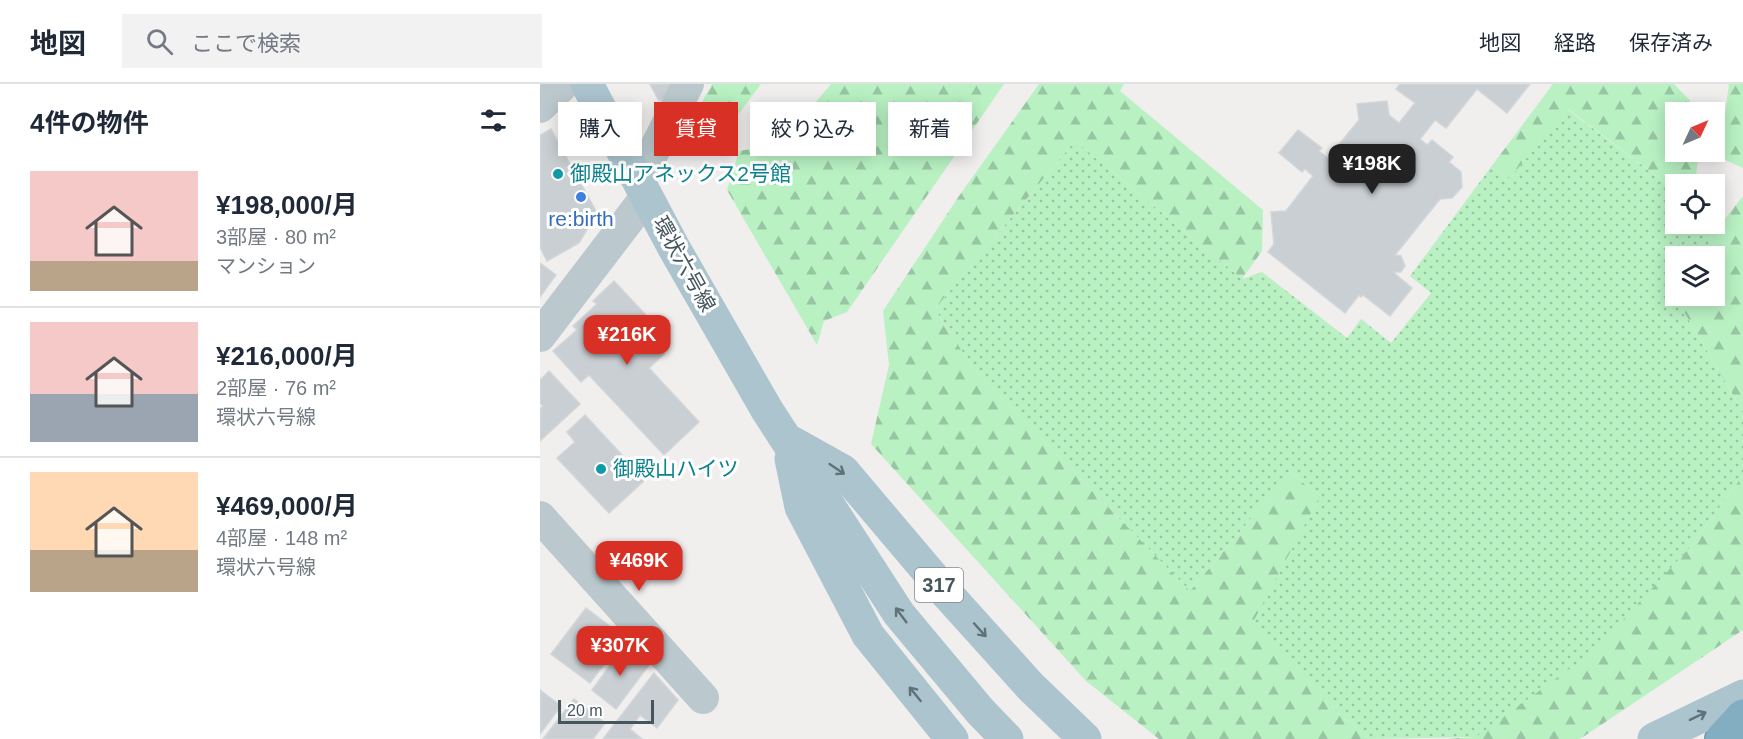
<!DOCTYPE html>
<html lang="ja">
<head>
<meta charset="utf-8">
<style>
  :root { --surface:#fff; --page:#f2f2f3; --text:#1f2937; --muted:#747a83; --line:#e0e1e3; --accent:#d93025 }
  body { margin:0; font-family:Helvetica,"Noto Sans JP",sans-serif; background:var(--page); color:var(--text); height:100vh; display:flex; flex-direction:column; font-size:22px; white-space:nowrap }
  * { box-sizing:border-box; margin:0 }
  p { font-size:20px; color:var(--muted) }
  .icon { flex:none; width:33px; height:33px; fill:none; stroke:currentColor; stroke-width:2; stroke-linecap:round; stroke-linejoin:round }
  .map { position:relative; flex:1; overflow:hidden }
  .sheet { display:flex; flex-direction:column; background:var(--surface); width:540px }
  .sheet>* { flex:none }
  .guide { position:absolute; left:18px; top:18px; width:570px; height:54px; display:flex; gap:12px }
  .needle { width:39px; rotate:46deg }
  .tools { position:absolute; left:1125px; top:18px; display:grid; gap:12px }
  .tools a { display:grid; place-items:center; width:60px; height:60px; border-radius:0px; background:var(--surface); box-shadow:0 3px 15px #0003; font-size:30px }
  .scale { position:absolute; left:18px; bottom:15px; width:96px; box-sizing:border-box; padding-left:6px; border:3px solid #45565c; border-top:0; font-size:16px; line-height:21px; white-space:nowrap; color:#45565c; -webkit-text-stroke:4px #fff; paint-order:stroke }
  .price { position:absolute; translate:-50% -51px; padding:0 14px; border-radius:12px; background:var(--accent); color:#fff; font-size:20px; line-height:39px; filter:drop-shadow(0 2px 3px #0008) }
  .price::after { content:''; position:absolute; left:50%; top:36px; width:18px; height:14px; margin-left:-9px; background:inherit; clip-path:polygon(0 0,100% 0,50% 100%) }
  .price.on { background:#222; color:#fff }
  ul { padding:0; list-style:none }
  li { display:flex; align-items:center; gap:18px; height:150px; padding:0 30px }
  li+li { border-top:2px solid var(--line) }
  li span { display:grid; place-items:center; flex:none; width:168px; height:120px; border-radius:0px; color:#555 }
  li>.icon { margin-inline-start:auto }
  span .icon { width:72px; height:72px; fill:#fffc; stroke-width:1 }
  li b { font-size:26px }
  h2 { display:flex; justify-content:space-between; align-items:center; height:72px; padding:0 30px; font-size:26px }
  .chip { padding:0 21px; border-radius:0px; background:var(--surface); box-shadow:0 3px 15px #0003; font-size:21px; line-height:54px }
  .chip.on { background:var(--accent); color:#fff }
  header { display:flex; align-items:center; gap:36px; box-sizing:border-box; height:84px; padding:0 30px; background:var(--surface); border-bottom:2px solid var(--line) }
  header strong { font-size:28px }
  nav { display:flex; gap:33px; margin-inline-start:auto; font-size:21px }
  .search { width:420px; height:54px; background:var(--page); display:flex; align-items:center; gap:15px; box-sizing:border-box; padding:0 21px; border-radius:0px; color:var(--muted); font-size:22px }
  main { display:flex; flex:1; min-height:0 }
  .map>svg:first-child { display:block }
</style>
</head>
<body>
<header>
<strong>地図</strong>
<div class="search"><svg class="icon" aria-label="search" viewBox="0 0 24 24"><circle cx="10" cy="10" r="6"/><path d="M15 15l6 6"/></svg>ここで検索</div>
<nav><a>地図</a><a>経路</a><a>保存済み</a></nav>
</header>
<main>
<section class="sheet">
<h2>4件の物件<svg class="icon" aria-label="filters" viewBox="0 0 24 24"><path d="M4 7h16M4 17h16"/><circle cx="9" cy="7" r="2"/><circle cx="15" cy="17" r="2"/></svg></h2>
<ul>
<li><span style="background:linear-gradient(#f6c9c9 75%,#b9a48a 0)"><svg class="icon" aria-label="home" viewBox="0 0 24 24"><path d="M3 11l9-7 9 7M6 9v11h12V9"/></svg></span><div><b>¥198,000/月</b><p>3部屋 · 80 m²</p><p>マンション</p></div></li>
<li><span style="background:linear-gradient(#f6c9c9 60%,#9aa5b1 0)"><svg class="icon" aria-label="home" viewBox="0 0 24 24"><path d="M3 11l9-7 9 7M6 9v11h12V9"/></svg></span><div><b>¥216,000/月</b><p>2部屋 · 76 m²</p><p>環状六号線</p></div></li>
<li><span style="background:linear-gradient(#ffd9b3 65%,#b9a48a 0)"><svg class="icon" aria-label="home" viewBox="0 0 24 24"><path d="M3 11l9-7 9 7M6 9v11h12V9"/></svg></span><div><b>¥469,000/月</b><p>4部屋 · 148 m²</p><p>環状六号線</p></div></li>
</ul>
</section>
<div class="map">
<svg width="1203" height="655" viewBox="0 0 1203 655">
  <defs>
    <pattern id="forest-firs" width="22" height="20" patternUnits="userSpaceOnUse" patternTransform="scale(1.5)"><rect width="22" height="20" fill="#b9f1c3"/><path d="M5 1l3.5 6h-7zM16 11l3.5 6h-7z" fill="#98c6a2"/></pattern>
    <pattern id="park-dots" width="8" height="8" patternUnits="userSpaceOnUse" patternTransform="scale(1.5)"><rect width="8" height="8" fill="#b9f1c3"/><path d="M2 2h.1M6 6h.1" fill="none" stroke="#98c6a2" stroke-width="1.8" stroke-linecap="round"/></pattern>
  </defs>
  <rect width="100%" height="100%" fill="#f1eeee"/>
  <g fill="url(#forest-firs)">
    <path d="M 172,0 L 221,0 L 189,43 L 156,29 Z"/>
    <path d="M 291,0 L 464,0 L 307,228 L 284,237 L 277,261 L 187,106 L 199,67 L 240,60 Z"/>
    <path d="M 499,0 L 584,0 L 580,7 L 723,126 L 722,167 L 702,195 L 535,57 L 395,225 L 433,284 L 650,507 L 750,388 L 780,412 L 713,540 L 800,631 L 831,655 L 619,655 L 546,597 L 331,360 L 349,281 L 343,227 L 419,112 Z"/>
    <path d="M 1013,0 L 1134,0 L 1161,28 L 1136,28 L 1136,68 L 1159,68 L 1155,100 L 1136,100 L 1135,106 L 1028,25 L 970,94 L 951,83 Z"/>
    <path d="M 1189,0 L 1203,0 L 1203,84 L 1179,73 Z"/>
    <path d="M 1203,112 L 1203,328 L 1141,223 L 1146,212 L 1174,212 L 1174,172 L 1163,172 L 1172,151 Z"/>
    <path d="M 1203,391 L 1203,546 L 1040,655 L 906,655 L 936,653 L 1151,462 Z"/>
  </g>
  <path fill="url(#park-dots)" d="M 1027,25 L 1135,106 L 1136,140 L 1165,140 L 1172,151 L 1163,172 L 1136,172 L 1136,212 L 1146,212 L 1141,223 L 1203,328 L 1203,391 L 1151,462 L 1055,566 L 936,653 L 831,655 L 800,631 L 712,540 L 780,412 L 750,388 L 650,507 L 433,284 L 395,225 L 535,57 L 702,195 L 722,188 L 807,254 L 821,235 L 851,259 L 891,209 L 870,192 L 951,83 L 970,94 Z"/>
  <g fill="#cacfd3" stroke="#d1d6da" stroke-width="1.5">
    <path d="M 110,0 L 138,0 L 135,8 L 119,17 Z"/>
    <path d="M 860,0 L 990,0 L 967,29 L 937,5 L 906,44 L 895,36 L 880,55 L 887,61 L 892,56 L 913,73 L 909,78 L 921,88 L 922,103 L 912,114 L 900,115 L 855,171 L 861,172 L 865,182 L 861,188 L 853,188 L 872,204 L 850,232 L 823,211 L 821,213 L 819,211 L 805,229 L 728,168 L 734,160 L 731,128 L 746,127 L 773,92 L 765,85 L 762,88 L 739,69 L 758,46 L 782,64 L 779,67 L 788,74 L 819,36 L 817,20 L 847,17 L 849,31 L 859,39 L 875,19 L 856,5 Z"/>
    <path d="M 11,45 L 57,129 L 39,159 L 7,177 L 0,163 L 0,51 Z"/>
    <path d="M 0,179 L 16,191 L 0,213 Z"/>
    <path d="M 74,197 L 119,245 L 108,254 L 124,270 L 109,284 L 159,338 L 124,371 L 49,291 L 41,298 L 13,267 L 37,246 L 33,242 L 57,220 L 53,217 Z"/>
    <path d="M 9,287 L 40,320 L 0,357 L 0,325 L 3,322 L 0,319 L 0,296 Z"/>
    <path d="M 45,331 L 105,396 L 69,429 L 17,374 L 35,358 L 27,348 Z"/>
    <path d="M 46,524 L 84,553 L 50,599 L 11,570 Z"/>
    <path d="M 84,562 L 109,581 L 76,625 L 52,606 Z"/>
    <path d="M 114,589 L 138,616 L 117,644 L 100,631 L 90,645 L 102,655 L 63,655 Z"/>
    <path d="M 0,606 L 21,622 L 0,650 Z"/>
    <path d="M 34,615 L 65,639 L 53,655 L 3,655 Z"/>
  </g>
  <g fill="none" stroke-linecap="round" stroke-linejoin="round">
    <g stroke="#6e98ab" stroke-width="36">
      <path id="highway" d="M 1182,655 L 1203,632"/>
    </g>
    <g stroke="#bbc9ce" stroke-width="32">
      <path d="M 0,23 L 24,0"/>
      <path d="M 99,96 L 148,0"/>
      <path d="M 0,252 L 106,113"/>
      <path d="M 0,433 L 163,614"/>
    </g>
    <g stroke="#acc4ce" stroke-width="33">
      <path d="M 47,0 L 134,164 L 227,326 L 359,530 L 440,627 L 467,655"/>
      <path d="M 251,358 L 303,387 L 408,511 L 491,603 L 545,655"/>
      <path d="M 251,375 L 261,423 L 328,551 L 412,655"/>
      <path d="M 1114,655 L 1203,612"/>
    </g>
    <use href="#highway" stroke="#83adc0" stroke-width="33"/>
  </g>
  <defs><path id="oneway-shaft" d="M-6 0H5M1.5-3L5.5 0L1.5 3" fill="none" stroke-width="1.6" stroke-linecap="round" stroke-linejoin="round" transform="scale(1.5)"/></defs>
  <g stroke="#5f7278">
    <use href="#oneway-shaft" transform="translate(297 385) rotate(34)"/>
    <use href="#oneway-shaft" transform="translate(361 531) rotate(-127)"/>
    <use href="#oneway-shaft" transform="translate(440 546) rotate(48)"/>
    <use href="#oneway-shaft" transform="translate(375 610) rotate(-129)"/>
    <use href="#oneway-shaft" transform="translate(1158 632) rotate(-26)"/>
  </g>
  <g fill="#0f9aa8" stroke="#fff" stroke-width="2">
    <circle cx="18" cy="90" r="6"/>
    <circle cx="61" cy="385" r="6"/>
  </g>
  <circle fill="#3f7fe0" stroke="#fff" stroke-width="2" cx="41" cy="113" r="6"/>
  <g text-anchor="middle" stroke-width="6" stroke-linejoin="round" paint-order="stroke">
    <rect fill="#fff" stroke="#7d898d" stroke-width="1.5" x="375" y="484" width="48" height="34" rx="4.5"/>
    <g font-size="20" font-weight="bold" fill="#45565c">
      <text x="399" y="508">317</text>
    </g>
    <g font-size="21" fill="#0d838f" stroke="#fff" text-anchor="start">
      <text x="30" y="97">御殿山アネックス2号館</text>
      <text x="73" y="392">御殿山ハイツ</text>
    </g>
    <g font-size="21" fill="#366cbe" stroke="#fff">
      <text x="41" y="142">re:birth</text>
    </g>
    <g font-size="21" fill="#45565c" stroke="#fff">
      <text transform="translate(144 180) rotate(61)" y="7">環状六号線</text>
    </g>
  </g>
</svg>
<div class="tools">
<a><svg class="needle" viewBox="-14 -14 28 28"><path d="M0-13l5 13h-10z" fill="#e53935"/><path d="M0 13l5-13h-10z" fill="#747a83"/></svg></a>
<a><svg class="icon" aria-label="locate" viewBox="0 0 24 24"><circle cx="12" cy="12" r="6"/><path d="M12 2v4M12 18v4M2 12h4M18 12h4"/></svg></a>
<a><svg class="icon" aria-label="layers" viewBox="0 0 24 24"><path d="M12 4l9 5-9 5-9-5zM3 14l9 5 9-5"/></svg></a>
</div>
<div class="scale">20 m</div>
<b class="price on" style="left:832px;top:111px">¥198K</b>
<b class="price" style="left:87px;top:282px">¥216K</b>
<b class="price" style="left:99px;top:508px">¥469K</b>
<b class="price" style="left:80px;top:593px">¥307K</b>
<div class="guide">
<a class="chip">購入</a>
<a class="chip on">賃貸</a>
<a class="chip">絞り込み</a>
<a class="chip">新着</a>
</div>
</div>
</main>
</body>
</html>
